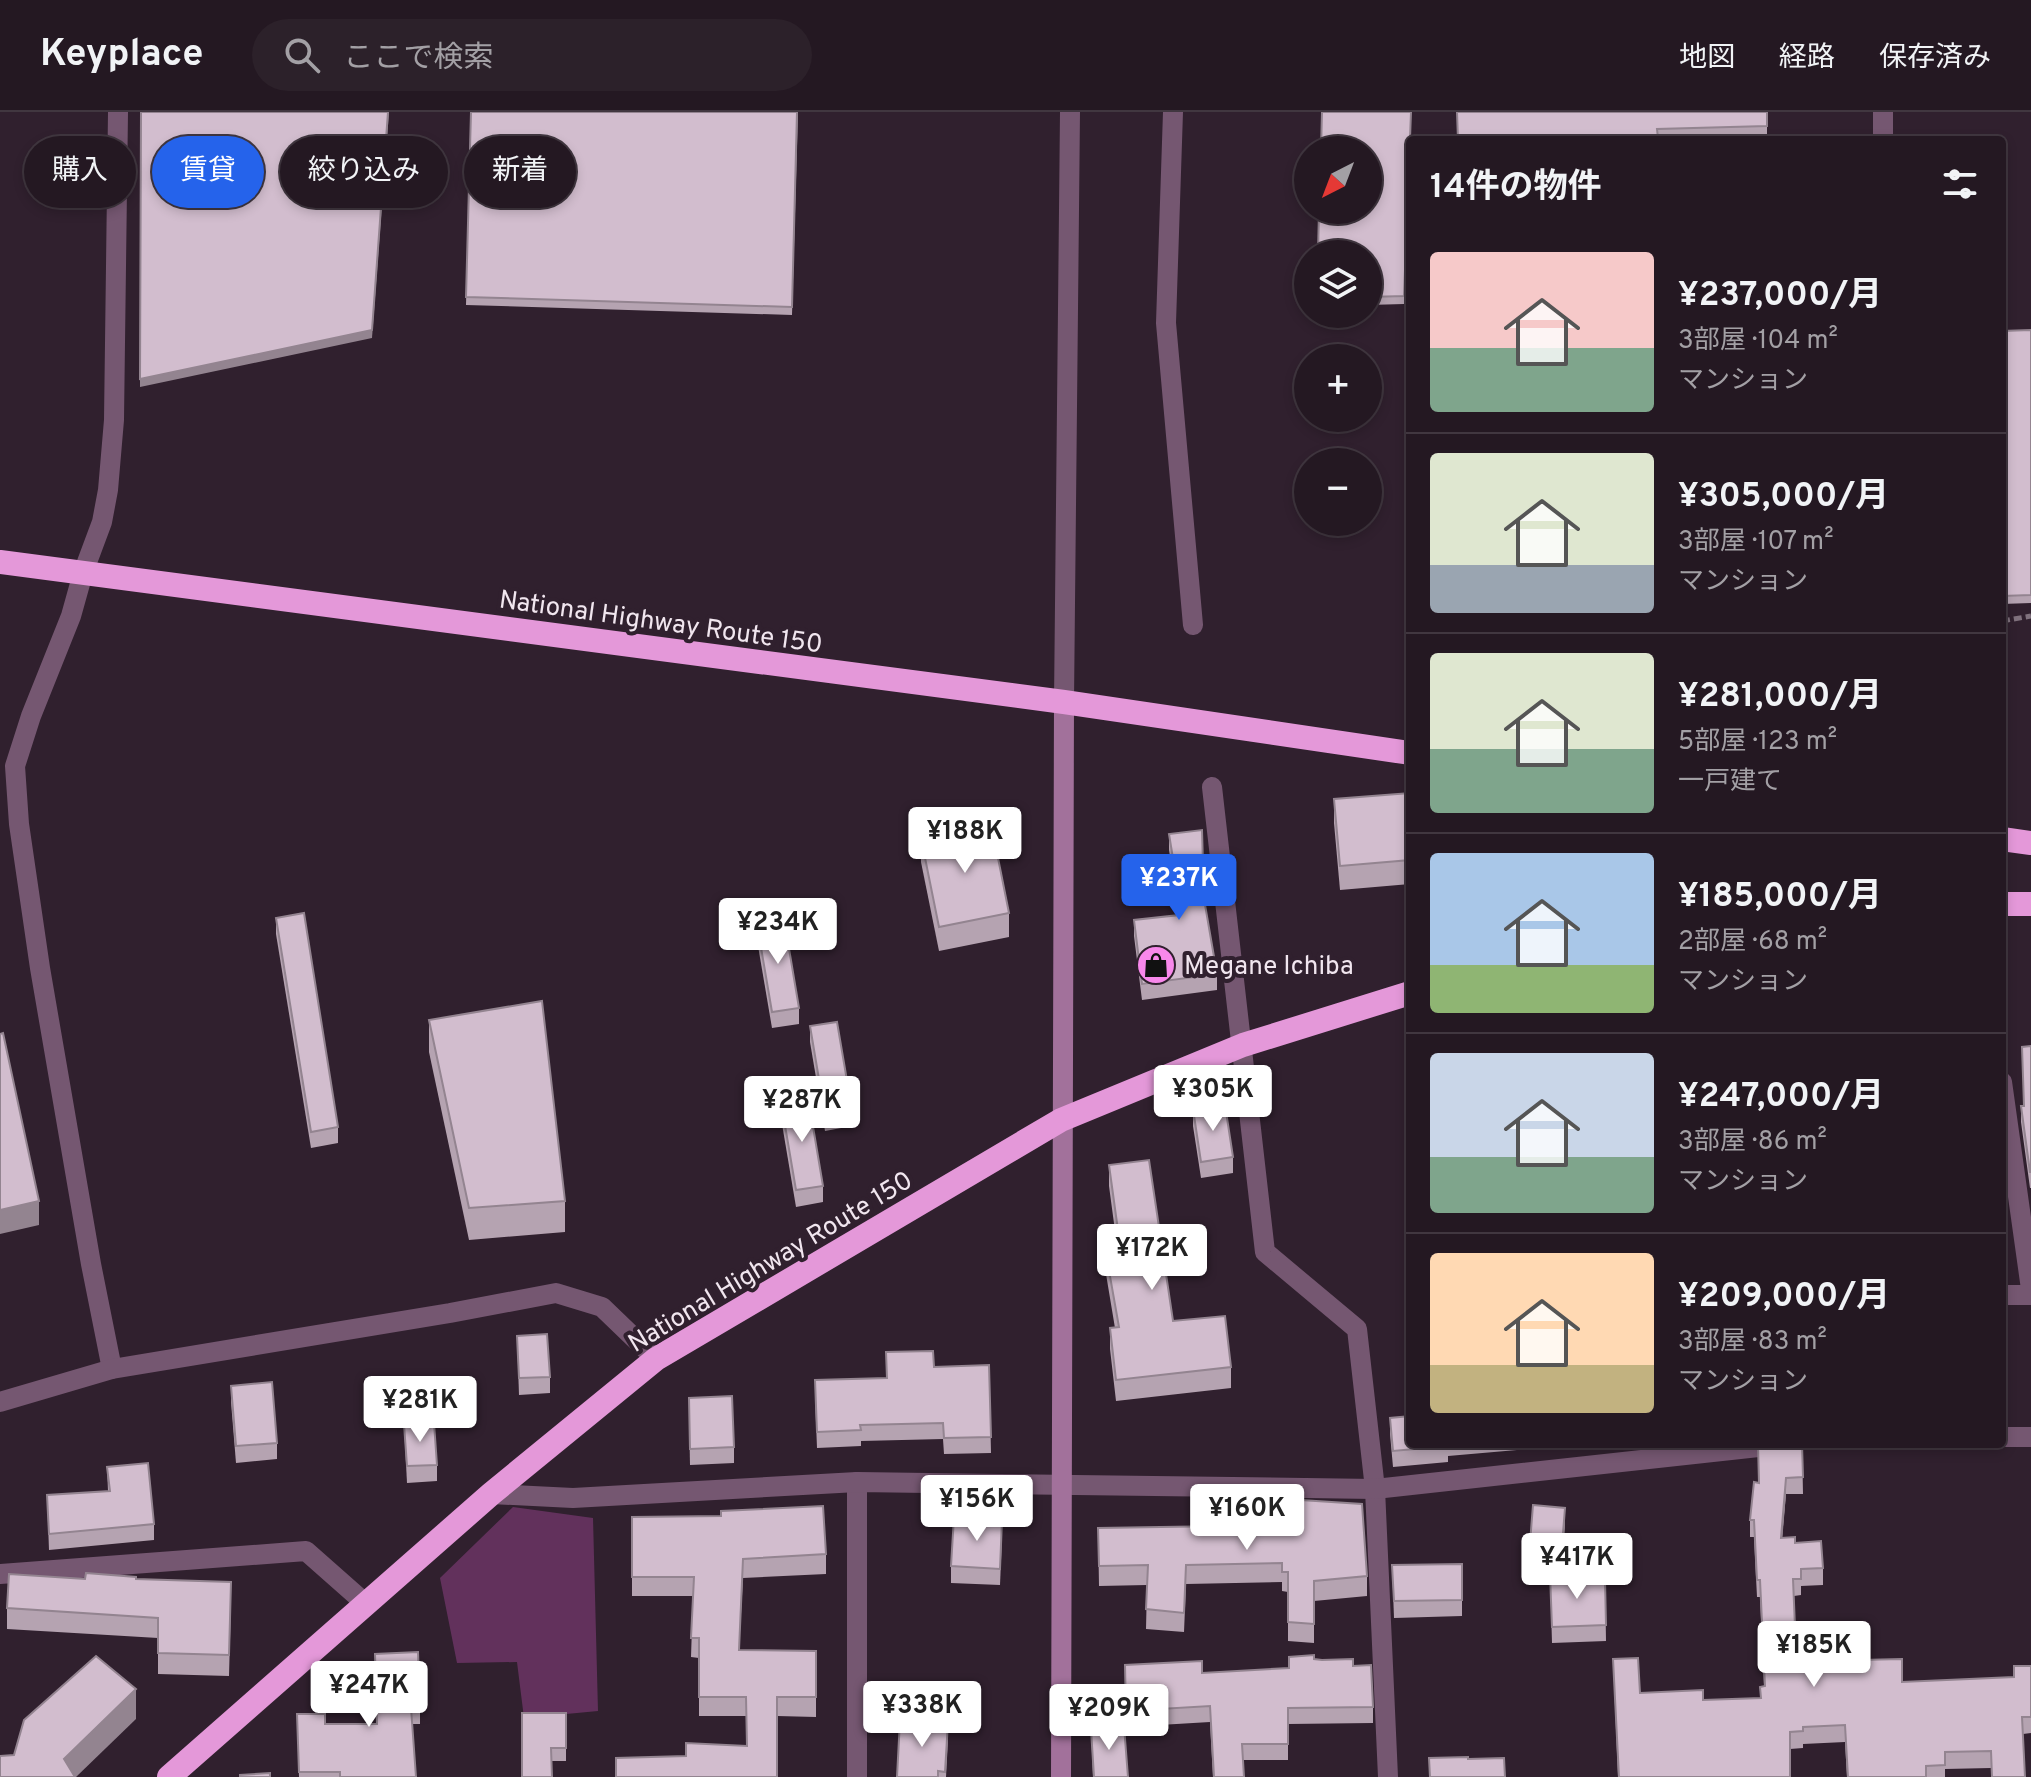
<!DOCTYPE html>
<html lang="ja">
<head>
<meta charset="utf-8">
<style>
  :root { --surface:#241822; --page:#2c212a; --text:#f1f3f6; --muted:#a3a0a5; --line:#413740; --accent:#2563eb }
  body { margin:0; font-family:Overpass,"Noto Sans JP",sans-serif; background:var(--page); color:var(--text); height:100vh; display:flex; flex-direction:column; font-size:30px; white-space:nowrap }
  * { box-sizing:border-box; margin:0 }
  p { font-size:26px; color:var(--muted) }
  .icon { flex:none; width:44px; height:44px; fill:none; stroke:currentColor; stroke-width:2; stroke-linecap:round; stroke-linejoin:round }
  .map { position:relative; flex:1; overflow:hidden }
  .side { position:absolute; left:1406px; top:24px; width:600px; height:1312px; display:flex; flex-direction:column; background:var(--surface); border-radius:8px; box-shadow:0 4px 12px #0003,0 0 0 2px var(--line) }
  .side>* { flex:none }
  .hud { position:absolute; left:24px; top:24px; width:760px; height:72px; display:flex; gap:16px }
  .needle { width:52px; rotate:222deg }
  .tools { position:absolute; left:1294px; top:24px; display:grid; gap:16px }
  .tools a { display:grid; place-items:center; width:88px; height:88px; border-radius:50%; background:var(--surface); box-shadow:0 4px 12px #0003,0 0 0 2px var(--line); font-size:40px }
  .price { position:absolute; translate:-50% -68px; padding:0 18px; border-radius:8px; background:#fff; color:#222; font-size:26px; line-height:52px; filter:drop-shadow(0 2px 4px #0008) }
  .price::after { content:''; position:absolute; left:50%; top:48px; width:24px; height:18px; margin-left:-12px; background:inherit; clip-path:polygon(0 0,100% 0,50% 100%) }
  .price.current { background:var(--accent); color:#fff }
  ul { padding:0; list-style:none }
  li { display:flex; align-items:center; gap:24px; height:200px; padding:0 24px }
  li+li { border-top:2px solid var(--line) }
  li span { display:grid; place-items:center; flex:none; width:224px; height:160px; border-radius:8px; color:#555 }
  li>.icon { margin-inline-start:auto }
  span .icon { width:96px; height:96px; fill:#fffc; stroke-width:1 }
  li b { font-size:34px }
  h2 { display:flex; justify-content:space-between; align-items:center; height:96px; padding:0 24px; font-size:34px }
  .chip { padding:0 28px; border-radius:36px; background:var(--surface); box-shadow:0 4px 12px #0003,0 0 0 2px var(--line); font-size:28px; line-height:72px }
  .chip.current { background:var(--accent); color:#fff }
  header { display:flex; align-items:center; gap:48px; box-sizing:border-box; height:112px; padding:0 40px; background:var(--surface); border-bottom:2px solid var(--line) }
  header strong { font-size:38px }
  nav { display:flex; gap:44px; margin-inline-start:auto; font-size:28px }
  .search { width:560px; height:72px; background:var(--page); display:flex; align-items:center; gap:20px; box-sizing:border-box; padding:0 28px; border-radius:44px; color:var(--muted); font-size:30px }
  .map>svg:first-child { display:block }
</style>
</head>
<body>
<header>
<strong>Keyplace</strong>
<div class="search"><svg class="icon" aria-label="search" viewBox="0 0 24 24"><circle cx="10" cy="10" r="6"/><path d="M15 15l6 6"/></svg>ここで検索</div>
<nav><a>地図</a><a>経路</a><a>保存済み</a></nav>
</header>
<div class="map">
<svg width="2031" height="1665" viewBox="0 0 2031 1665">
  <rect width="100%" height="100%" fill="#30202e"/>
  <path fill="#62315c" d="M 513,1395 L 593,1406 L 598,1599 L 524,1606 L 517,1550 L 457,1551 L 440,1466 Z"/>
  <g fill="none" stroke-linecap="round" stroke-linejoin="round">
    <path stroke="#7f717d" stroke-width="5" stroke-dasharray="8 4" stroke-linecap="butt" d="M 2002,509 L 2031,504"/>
    <g stroke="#755771" stroke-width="20">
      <path d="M 1173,0 L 1166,211 L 1193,513"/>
      <path d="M 1883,28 L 1883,0"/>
      <path d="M 1064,590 L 1070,0"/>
      <path d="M 1212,675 L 1265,1140 L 1357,1217 L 1375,1377 L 1388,1665"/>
      <path d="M 2002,970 L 2031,1177"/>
      <path d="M 2002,1183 L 2031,1183"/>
      <path d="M 112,1257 L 91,1152 L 40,856 L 19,712 L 15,654 L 31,604 L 71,504 L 83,461 L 102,410 L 108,378 L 114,308 L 118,0"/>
      <path d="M 0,1290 L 112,1257 L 450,1201 L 556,1181 L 602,1195 L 656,1247"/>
      <path d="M 2002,1325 L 2031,1325"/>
      <path d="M 857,1370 L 857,1665"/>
      <path d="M 491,1382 L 573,1386 L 857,1370 L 1375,1377 L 1787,1332"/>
      <path d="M 0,1462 L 306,1439 L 366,1492"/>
    </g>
    <path stroke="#a2719b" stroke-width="20" d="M 1061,1665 L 1064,590"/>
    <g stroke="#e498d9" stroke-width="24">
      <path d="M 0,450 L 1064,590 L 1410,641"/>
      <path d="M 2002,727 L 2031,731"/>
      <path d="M 2002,792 L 2031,792"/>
      <path d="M 169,1665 L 491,1382 L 656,1247 L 1061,1008 L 1243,933 L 1410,881"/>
    </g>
  </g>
  <g fill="#b5a3b1">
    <path d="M 471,0 L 798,0 L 792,203 L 466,193 Z"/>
    <path d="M 1411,0 L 1404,192 L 1368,193 L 1368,142 Z"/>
    <path d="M 1767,0 L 1767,22 L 1658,25 L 1658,28 L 1457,28 Z"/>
    <path d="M 2031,218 L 2031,491 L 2002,492 L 2002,219 Z"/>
    <path d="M 1410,681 L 1410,772 L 1340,778 L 1334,711 L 1334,687 Z"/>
    <path d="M 1169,722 L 1204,787 L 1217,862 L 1217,878 L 1142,888 L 1134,824 L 1134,808 L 1176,803 L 1175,794 L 1175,778 L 1169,738 Z"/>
    <path d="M 921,726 L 1009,801 L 1009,825 L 939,839 L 921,750 Z"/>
    <path d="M 276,806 L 338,1015 L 338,1031 L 311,1036 L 276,822 Z"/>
    <path d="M 757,812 L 799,896 L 799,912 L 772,916 L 757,828 Z"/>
    <path d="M 429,908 L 565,1089 L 565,1120 L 469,1128 L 429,940 Z"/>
    <path d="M 810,914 L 852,998 L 852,1014 L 825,1019 L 810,930 Z"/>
    <path d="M 2031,934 L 2031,1076 L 2030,1076 L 2021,1010 L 2021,994 L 2024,994 L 2022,935 Z"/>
    <path d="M 781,990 L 823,1074 L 823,1090 L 796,1095 L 781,1006 Z"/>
    <path d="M 1193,997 L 1233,1045 L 1233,1061 L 1201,1066 L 1193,1014 Z"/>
    <path d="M 1408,1007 L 1410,1007 L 1410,1060 L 1408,1031 Z"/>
    <path d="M 2002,1047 L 2004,1063 L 2004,1080 L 2002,1080 Z"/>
    <path d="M 1109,1053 L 1173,1209 L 1231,1255 L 1231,1276 L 1116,1289 L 1110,1237 L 1110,1216 L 1115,1216 L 1105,1156 L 1105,1136 L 1117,1134 L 1109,1074 Z"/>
    <path d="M 517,1224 L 550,1265 L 550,1281 L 519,1283 Z"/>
    <path d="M 989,1253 L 991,1341 L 944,1342 L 943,1327 L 861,1329 L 861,1334 L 817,1336 L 815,1285 L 934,1255 Z"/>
    <path d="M 231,1274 L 277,1331 L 277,1347 L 236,1351 L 231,1290 Z"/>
    <path d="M 689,1302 L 734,1335 L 734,1351 L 690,1353 Z"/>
    <path d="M 1390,1306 L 1410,1332 L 1517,1332 L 1517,1338 L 1448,1344 L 1448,1350 L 1393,1355 L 1390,1322 Z"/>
    <path d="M 404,1312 L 437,1353 L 437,1369 L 407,1371 Z"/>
    <path d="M 1758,1332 L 1802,1332 L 1803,1382 L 1786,1382 L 1782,1426 L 1795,1431 L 1823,1456 L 1823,1473 L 1801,1474 L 1801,1483 L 1794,1484 L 1796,1539 L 1860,1548 L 1902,1570 L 2014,1565 L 2014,1554 L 2031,1554 L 2031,1621 L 2023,1622 L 2025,1665 L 1991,1665 L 1991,1656 L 1945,1657 L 1945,1665 L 1847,1665 L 1845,1630 L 1803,1632 L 1803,1636 L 1790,1637 L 1790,1665 L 1618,1665 L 1613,1547 L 1640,1581 L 1703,1588 L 1760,1586 L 1760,1575 L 1764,1574 L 1760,1485 L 1757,1485 L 1754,1425 L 1750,1425 L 1750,1408 L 1759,1371 Z"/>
    <path d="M 107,1355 L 154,1412 L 154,1428 L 49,1438 L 47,1383 L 108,1379 Z"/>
    <path d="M 632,1405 L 826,1442 L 826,1462 L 743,1466 L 739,1538 L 816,1539 L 816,1605 L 777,1604 L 777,1665 L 686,1644 L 747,1634 L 746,1604 L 699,1604 L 699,1546 L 691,1545 L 693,1484 L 632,1484 Z"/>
    <path d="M 1565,1412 L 1562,1450 L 1530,1448 L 1530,1431 Z"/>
    <path d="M 1098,1416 L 1367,1464 L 1367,1484 L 1314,1489 L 1314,1531 L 1288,1529 L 1288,1480 L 1282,1479 L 1282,1470 L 1186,1472 L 1184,1520 L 1146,1517 L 1147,1473 L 1099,1474 Z"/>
    <path d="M 1002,1424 L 1000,1473 L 951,1471 L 951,1454 Z"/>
    <path d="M 1462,1452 L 1462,1504 L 1394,1506 L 1392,1453 Z"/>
    <path d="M 1550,1462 L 1583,1469 L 1605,1468 L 1606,1529 L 1552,1531 Z"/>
    <path d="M 85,1467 L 136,1467 L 231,1491 L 229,1564 L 158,1562 L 158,1526 L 7,1517 L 7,1496 Z"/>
    <path d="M 1314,1547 L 1353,1554 L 1373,1595 L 1373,1611 L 1288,1612 L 1288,1648 L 1243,1648 L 1244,1665 L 1213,1665 L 1210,1610 L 1126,1615 L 1125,1553 L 1202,1561 L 1289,1556 Z"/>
    <path d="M 375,1558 L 420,1595 L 420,1612 L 412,1612 L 416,1665 L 299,1665 L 297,1602 L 325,1612 L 377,1612 Z"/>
    <path d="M 566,1601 L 566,1649 L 551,1649 L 522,1665 Z"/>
    <path d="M 1091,1617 L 1128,1665 L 1093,1665 Z"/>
    <path d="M 948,1627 L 946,1665 L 897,1665 Z"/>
  </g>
  <g fill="#938490">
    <path d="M 389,0 L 372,226 L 140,275 L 140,267 Z"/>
    <path d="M 39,1089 L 39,1113 L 0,1122 L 0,1098 Z"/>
    <path d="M 1786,1366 L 1786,1382 L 1781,1442 L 1781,1426 Z"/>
    <path d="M 1565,1396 L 1565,1412 L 1562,1450 L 1562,1434 Z"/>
    <path d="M 136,1577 L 136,1607 L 76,1665 L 64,1665 L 64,1647 Z"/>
  </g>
  <g fill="#d2bdce" stroke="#938490" stroke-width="2">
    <path d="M 141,0 L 388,0 L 372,218 L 140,267 Z"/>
    <path d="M 471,0 L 797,0 L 792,195 L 466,185 Z"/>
    <path d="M 1322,0 L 1411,0 L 1404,184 L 1368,185 L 1368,142 L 1318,142 L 1319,98 L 1368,98 L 1368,38 L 1321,38 Z"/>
    <path d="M 1457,0 L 1767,0 L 1767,14 L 1657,17 L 1658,26 L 1606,28 L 1458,28 Z"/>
    <path d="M 2031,218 L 2031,483 L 2002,484 L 2002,219 Z"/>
    <path d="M 1410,681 L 1410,748 L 1340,754 L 1334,687 Z"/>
    <path d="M 991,711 L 1009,801 L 939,815 L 921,726 Z"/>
    <path d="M 1202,718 L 1204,787 L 1217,862 L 1142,872 L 1134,808 L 1179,803 L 1175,778 L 1178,777 L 1169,722 Z"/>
    <path d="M 304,801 L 338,1015 L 311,1020 L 276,806 Z"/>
    <path d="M 784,807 L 799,896 L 772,900 L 757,812 Z"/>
    <path d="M 542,889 L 565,1089 L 469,1096 L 429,908 Z"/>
    <path d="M 837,910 L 852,998 L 825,1003 L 810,914 Z"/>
    <path d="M 3,921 L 39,1089 L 0,1098 L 0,922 Z"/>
    <path d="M 2031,934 L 2031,1060 L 2030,1060 L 2021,994 L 2024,994 L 2022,935 Z"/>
    <path d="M 808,985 L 823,1074 L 796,1078 L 781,990 Z"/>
    <path d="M 1225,993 L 1233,1045 L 1201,1050 L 1193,997 Z"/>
    <path d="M 1408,1007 L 1410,1007 L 1410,1036 Z"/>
    <path d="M 1149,1048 L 1173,1209 L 1225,1204 L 1231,1255 L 1116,1268 L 1110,1216 L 1119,1215 L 1105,1136 L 1120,1133 L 1109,1053 Z"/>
    <path d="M 547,1222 L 550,1265 L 519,1266 L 517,1224 Z"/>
    <path d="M 933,1239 L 934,1255 L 989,1253 L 991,1325 L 944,1326 L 943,1311 L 860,1313 L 861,1318 L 817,1320 L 815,1268 L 887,1266 L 886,1240 Z"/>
    <path d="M 272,1270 L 277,1331 L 236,1334 L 231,1274 Z"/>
    <path d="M 732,1284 L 734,1335 L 690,1337 L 689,1286 Z"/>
    <path d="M 1410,1304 L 1410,1332 L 1448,1332 L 1448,1334 L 1393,1339 L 1390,1306 Z"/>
    <path d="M 434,1311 L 437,1353 L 407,1354 L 404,1312 Z"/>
    <path d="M 1758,1332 L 1802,1332 L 1803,1365 L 1786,1366 L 1781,1426 L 1795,1425 L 1795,1431 L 1821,1429 L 1823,1456 L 1801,1457 L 1801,1467 L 1793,1467 L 1796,1539 L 1860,1540 L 1860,1548 L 1902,1547 L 1902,1570 L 2014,1565 L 2014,1554 L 2031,1554 L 2031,1605 L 2022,1605 L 2025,1665 L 1992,1665 L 1991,1639 L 1945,1640 L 1945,1653 L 1926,1654 L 1926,1665 L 1848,1665 L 1845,1613 L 1803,1615 L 1803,1619 L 1790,1620 L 1790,1665 L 1619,1665 L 1613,1547 L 1638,1546 L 1640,1581 L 1703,1578 L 1703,1588 L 1761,1586 L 1760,1575 L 1765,1574 L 1760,1468 L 1757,1468 L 1754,1408 L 1750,1408 L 1754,1370 L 1759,1371 Z"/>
    <path d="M 148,1351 L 154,1412 L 49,1422 L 47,1383 L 110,1379 L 107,1355 Z"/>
    <path d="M 1285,1387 L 1362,1392 L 1367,1464 L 1314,1469 L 1314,1512 L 1288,1510 L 1288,1460 L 1282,1460 L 1282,1451 L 1186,1453 L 1184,1501 L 1146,1497 L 1148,1453 L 1099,1454 L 1098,1416 L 1284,1413 Z"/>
    <path d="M 1533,1393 L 1565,1396 L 1562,1434 L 1530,1431 Z"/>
    <path d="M 823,1394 L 826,1442 L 743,1447 L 739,1538 L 816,1539 L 816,1585 L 777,1585 L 777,1665 L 616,1665 L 616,1646 L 686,1644 L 686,1631 L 747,1634 L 746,1585 L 699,1585 L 699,1526 L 691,1526 L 694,1465 L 632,1465 L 632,1405 L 721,1404 L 721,1399 Z"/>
    <path d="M 954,1405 L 1002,1408 L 1000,1457 L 951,1454 Z"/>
    <path d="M 1462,1452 L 1462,1488 L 1394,1489 L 1392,1453 Z"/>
    <path d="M 86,1461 L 136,1465 L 136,1467 L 231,1470 L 229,1543 L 158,1541 L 158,1506 L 7,1496 L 9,1462 L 85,1467 Z"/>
    <path d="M 1583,1461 L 1583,1469 L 1605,1468 L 1606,1513 L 1552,1515 L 1550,1462 Z"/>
    <path d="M 418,1540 L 420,1595 L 411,1596 L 416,1665 L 340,1665 L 340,1660 L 299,1660 L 297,1602 L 325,1602 L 325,1612 L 377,1612 L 375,1542 Z"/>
    <path d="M 1314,1543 L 1314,1547 L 1322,1548 L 1353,1547 L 1353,1554 L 1371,1553 L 1373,1595 L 1288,1596 L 1288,1632 L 1242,1632 L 1244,1665 L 1214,1665 L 1210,1594 L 1126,1599 L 1125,1553 L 1202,1549 L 1202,1561 L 1289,1556 L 1289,1545 Z"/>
    <path d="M 96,1544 L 136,1577 L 64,1647 L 75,1665 L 0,1665 L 0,1644 L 14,1643 L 24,1608 Z"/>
    <path d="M 522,1601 L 566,1601 L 566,1636 L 551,1636 L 552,1665 L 522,1665 Z"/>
    <path d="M 900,1608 L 948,1610 L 945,1660 L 938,1659 L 938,1665 L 897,1665 Z"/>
    <path d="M 1124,1614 L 1128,1665 L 1094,1665 L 1091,1617 Z"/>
    <path d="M 1468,1645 L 1468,1647 L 1504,1646 L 1505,1665 L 1430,1665 L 1429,1646 Z"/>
    <path d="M 270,1661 L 270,1665 L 240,1665 L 240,1663 Z"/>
  </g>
  <defs>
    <g id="shop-disc" transform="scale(2)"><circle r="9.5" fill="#f888eb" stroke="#30202e"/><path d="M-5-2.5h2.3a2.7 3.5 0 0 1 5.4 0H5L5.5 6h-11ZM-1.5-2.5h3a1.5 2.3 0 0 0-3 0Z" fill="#111"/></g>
  </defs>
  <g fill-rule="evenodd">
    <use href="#shop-disc" x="1156" y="853"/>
  </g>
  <g text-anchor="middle" stroke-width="8" stroke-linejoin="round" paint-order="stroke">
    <g font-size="26" fill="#f1e6ef" stroke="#30202e">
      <text transform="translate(661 509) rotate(8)" y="9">National Highway Route 150</text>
      <text transform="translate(770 1149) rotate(-31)" y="9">National Highway Route 150</text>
    </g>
    <g font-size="26" fill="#f1e6ef" stroke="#30202e" text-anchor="start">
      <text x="1184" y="862">Megane Ichiba</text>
    </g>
  </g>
</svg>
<div class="tools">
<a><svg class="needle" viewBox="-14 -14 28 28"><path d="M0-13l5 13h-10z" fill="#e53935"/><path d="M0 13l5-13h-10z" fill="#a3a0a5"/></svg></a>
<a><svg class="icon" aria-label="layers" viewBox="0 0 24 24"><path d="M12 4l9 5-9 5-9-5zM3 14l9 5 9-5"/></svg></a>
<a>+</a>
<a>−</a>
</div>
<b class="price" style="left:965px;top:763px">¥188K</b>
<b class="price current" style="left:1179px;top:810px">¥237K</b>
<b class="price" style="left:778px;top:854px">¥234K</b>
<b class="price" style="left:1213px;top:1021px">¥305K</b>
<b class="price" style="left:802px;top:1032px">¥287K</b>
<b class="price" style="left:1152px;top:1180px">¥172K</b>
<b class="price" style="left:420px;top:1332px">¥281K</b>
<b class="price" style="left:977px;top:1431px">¥156K</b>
<b class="price" style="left:1247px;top:1440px">¥160K</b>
<b class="price" style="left:1577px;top:1489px">¥417K</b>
<b class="price" style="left:1814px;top:1577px">¥185K</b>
<b class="price" style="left:369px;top:1617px">¥247K</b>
<b class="price" style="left:922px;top:1637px">¥338K</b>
<b class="price" style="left:1109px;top:1640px">¥209K</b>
<div class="hud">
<a class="chip">購入</a>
<a class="chip current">賃貸</a>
<a class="chip">絞り込み</a>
<a class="chip">新着</a>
</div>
<section class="side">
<h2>14件の物件<svg class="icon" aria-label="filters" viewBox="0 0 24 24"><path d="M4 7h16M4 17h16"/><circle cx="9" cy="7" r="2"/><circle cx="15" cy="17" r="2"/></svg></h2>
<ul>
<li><span style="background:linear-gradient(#f6c9c9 60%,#7fa58c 0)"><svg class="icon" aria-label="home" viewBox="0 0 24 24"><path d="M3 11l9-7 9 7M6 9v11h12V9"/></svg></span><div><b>¥237,000/月</b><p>3部屋 · 104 m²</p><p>マンション</p></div></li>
<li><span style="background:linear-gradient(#dfe7d0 70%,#9aa5b1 0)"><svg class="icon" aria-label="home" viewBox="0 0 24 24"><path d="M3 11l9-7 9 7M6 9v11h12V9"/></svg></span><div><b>¥305,000/月</b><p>3部屋 · 107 m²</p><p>マンション</p></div></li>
<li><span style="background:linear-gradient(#dfe7d0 60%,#7fa58c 0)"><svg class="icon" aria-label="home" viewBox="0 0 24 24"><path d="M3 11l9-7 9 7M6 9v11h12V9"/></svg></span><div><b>¥281,000/月</b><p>5部屋 · 123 m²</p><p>一戸建て</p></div></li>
<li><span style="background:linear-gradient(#a9c7e8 70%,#8fb573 0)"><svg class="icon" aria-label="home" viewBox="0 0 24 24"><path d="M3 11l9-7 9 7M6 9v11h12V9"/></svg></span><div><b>¥185,000/月</b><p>2部屋 · 68 m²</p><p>マンション</p></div></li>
<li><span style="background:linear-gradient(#c9d6e8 65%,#7fa58c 0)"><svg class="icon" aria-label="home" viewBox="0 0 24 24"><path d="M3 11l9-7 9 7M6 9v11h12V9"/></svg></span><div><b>¥247,000/月</b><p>3部屋 · 86 m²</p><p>マンション</p></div></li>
<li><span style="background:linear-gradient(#ffd9b3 70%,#c2b280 0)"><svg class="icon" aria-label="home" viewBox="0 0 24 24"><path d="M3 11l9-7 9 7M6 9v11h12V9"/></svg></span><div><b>¥209,000/月</b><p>3部屋 · 83 m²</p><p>マンション</p></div></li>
</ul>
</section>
</div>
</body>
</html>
